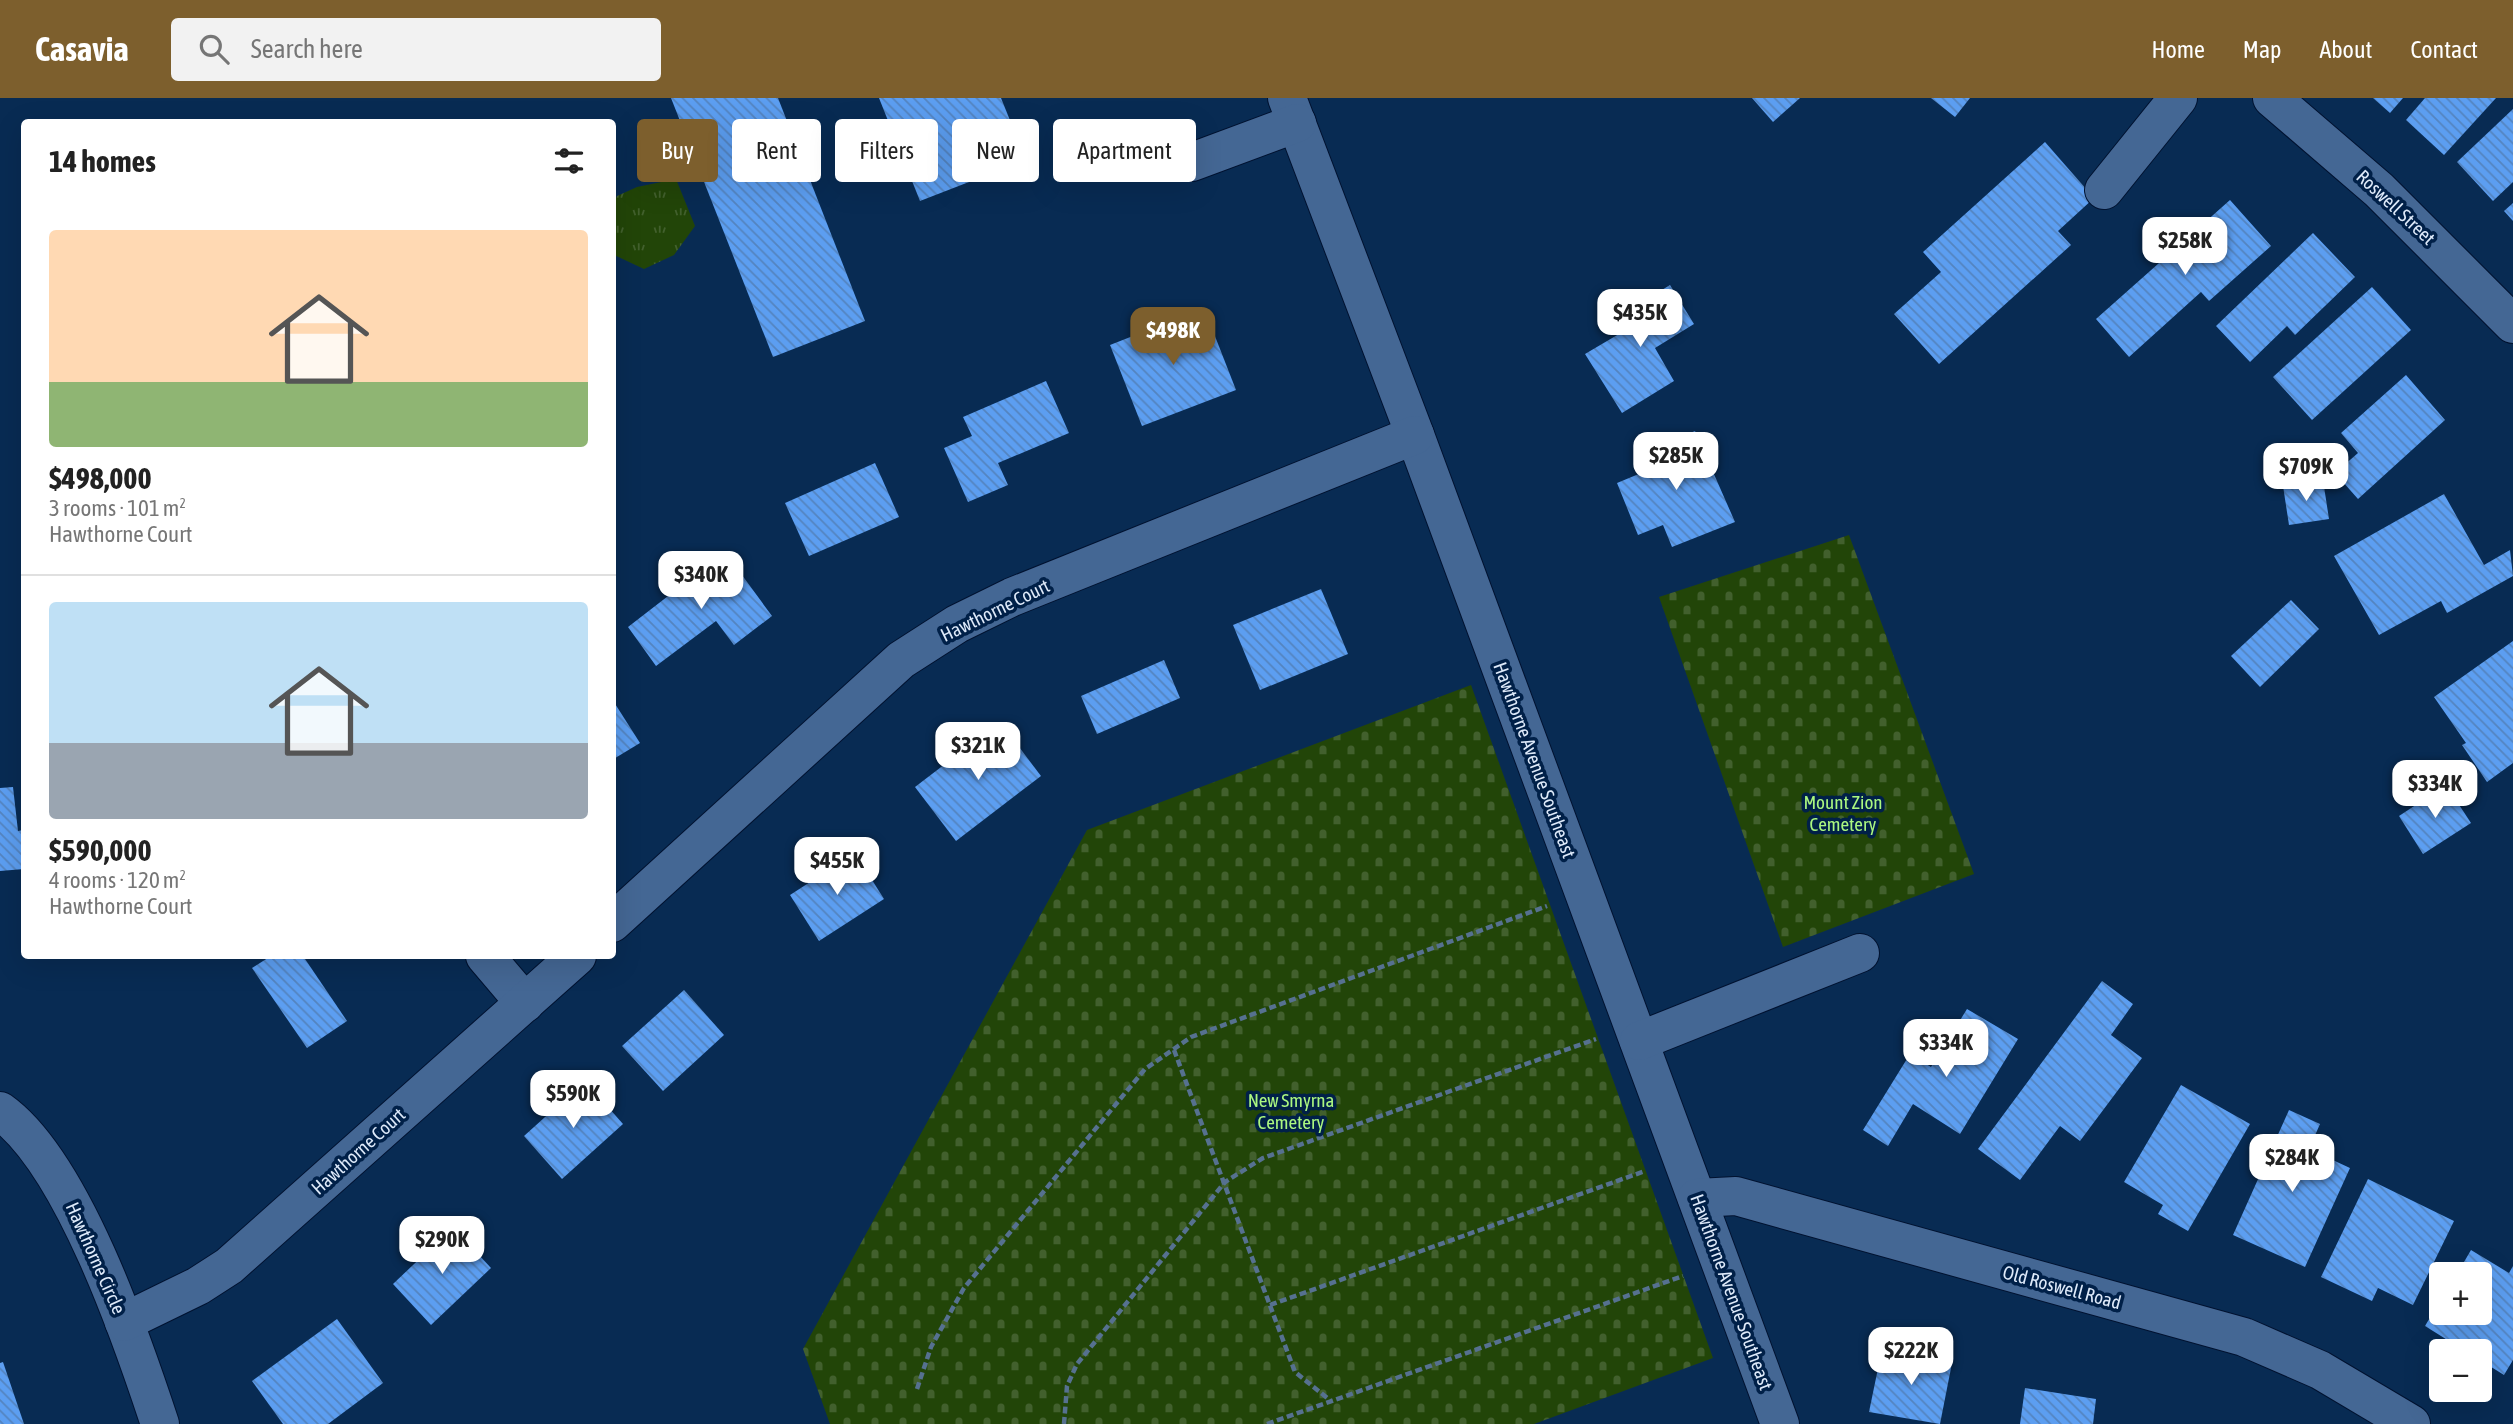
<!DOCTYPE html>
<html lang="en">
<head>
<meta charset="utf-8">
<style>
  :root { --surface:#fff; --page:#f2f2f2; --text:#222; --muted:#767676; --line:#e0e0e0; --accent:#7d5f2d }
  body { margin:0; font-family:"Asap Condensed",sans-serif; background:var(--page); color:var(--text); height:100vh; display:flex; flex-direction:column; font-size:26px; white-space:nowrap }
  * { box-sizing:border-box; margin:0 }
  p { font-size:23px; color:var(--muted) }
  .icon { flex:none; width:38px; height:38px; fill:none; stroke:currentColor; stroke-width:2; stroke-linecap:round; stroke-linejoin:round }
  .map { position:relative; flex:1; overflow:hidden }
  .sheet { position:absolute; left:21px; top:21px; width:595px; height:840px; display:flex; flex-direction:column; background:var(--surface); border-radius:7px; box-shadow:0 7px 28px #0002 }
  .sheet>* { flex:none }
  .top-card { position:absolute; left:637px; top:21px; width:665px; height:63px; display:flex; gap:14px }
  .controls { position:absolute; left:2429px; top:1164px; display:grid; gap:14px }
  .controls a { display:grid; place-items:center; width:63px; height:63px; border-radius:7px; background:var(--surface); box-shadow:0 7px 28px #0002; font-size:35px }
  .price { position:absolute; translate:-50% -60px; padding:0 16px; border-radius:14px; background:#fff; color:#222; font-size:23px; line-height:46px; filter:drop-shadow(0 2px 4px #0008) }
  .price::after { content:''; position:absolute; left:50%; top:42px; width:21px; height:16px; margin-left:-10px; background:inherit; clip-path:polygon(0 0,100% 0,50% 100%) }
  .price.current { background:var(--accent); color:#fff }
  ul { padding:0; list-style:none }
  li { display:grid; align-content:center; gap:14px; height:371px; padding:0 28px }
  li+li { border-top:2px solid var(--line) }
  li span { display:grid; place-items:center; height:217px; border-radius:7px; color:#555 }
  li>.icon { margin-inline-start:auto }
  span .icon { width:126px; height:126px; fill:#fffc; stroke-width:1 }
  li b { font-size:30px }
  h2 { display:flex; justify-content:space-between; align-items:center; height:84px; padding:0 28px; font-size:30px }
  .chip { padding:0 24px; border-radius:7px; background:var(--surface); box-shadow:0 7px 28px #0002; font-size:24px; line-height:63px }
  .chip.current { background:var(--accent); color:#fff }
  header { display:flex; align-items:center; gap:42px; box-sizing:border-box; height:98px; padding:0 35px; background:var(--accent); color:#fff }
  header strong { font-size:33px }
  nav { display:flex; gap:38px; margin-inline-start:auto; font-size:24px }
  .search { width:490px; height:63px; background:var(--page); display:flex; align-items:center; gap:18px; box-sizing:border-box; padding:0 24px; border-radius:7px; color:var(--muted); font-size:26px }
  .map>svg:first-child { display:block }
</style>
</head>
<body>
<header>
<strong>Casavia</strong>
<div class="search"><svg class="icon" aria-label="search" viewBox="0 0 24 24"><circle cx="10" cy="10" r="6"/><path d="M15 15l6 6"/></svg>Search here</div>
<nav><a>Home</a><a>Map</a><a>About</a><a>Contact</a></nav>
</header>
<div class="map">
<svg width="2513" height="1326" viewBox="0 0 2513 1326">
  <defs>
    <pattern id="cemetery-stones" width="16" height="16" patternUnits="userSpaceOnUse" patternTransform="scale(1.75)"><rect width="16" height="16" fill="#224508"/><path d="M2 7V4a2 2 0 0 1 4 0v3zM10 15v-3a2 2 0 0 1 4 0v3z" fill="#42602d"/></pattern>
    <pattern id="park-tufts" width="24" height="20" patternUnits="userSpaceOnUse" patternTransform="scale(1.75)"><rect width="24" height="20" fill="#224508"/><path d="M3 7l-1-3M5 7V3M7 7l1-3M15 17l-1-3M17 17v-4M19 17l1-3" fill="none" stroke="#42602d"/></pattern>
    <pattern id="building-back-hatch" width="6" height="6" patternUnits="userSpaceOnUse" patternTransform="scale(1.75)"><rect width="6" height="6" fill="#5c9ef1"/><path d="M-1 5l2 2M0 0l6 6M5-1l2 2" fill="none" stroke="#5484bf"/></pattern>
  </defs>
  <rect width="100%" height="100%" fill="#082b53"/>
  <g fill="url(#cemetery-stones)">
    <path d="M 1849,437 L 1974,776 L 1783,849 L 1659,499 Z"/>
    <path d="M 1471,587 L 1713,1260 L 1534,1326 L 830,1326 L 803,1251 L 1087,732 Z"/>
  </g>
  <path fill="url(#park-tufts)" d="M 676,81 L 695,128 L 674,157 L 644,171 L 612,156 L 613,106 L 617,98 L 637,89 Z"/>
  <g fill="url(#building-back-hatch)">
    <path d="M 671,0 L 778,0 L 865,223 L 773,259 Z"/>
    <path d="M 879,0 L 1001,0 L 1026,62 L 920,103 Z"/>
    <path d="M 1752,0 L 1800,0 L 1773,24 Z"/>
    <path d="M 1931,0 L 1970,0 L 1955,19 Z"/>
    <path d="M 2373,0 L 2403,0 L 2390,15 Z"/>
    <path d="M 2425,0 L 2496,0 L 2444,57 L 2406,22 Z"/>
    <path d="M 2513,11 L 2513,84 L 2493,103 L 2457,64 Z"/>
    <path d="M 2045,44 L 2094,100 L 2058,133 L 2071,147 L 1939,266 L 1894,216 L 1941,174 L 1923,154 Z"/>
    <path d="M 2230,102 L 2271,148 L 2209,203 L 2201,194 L 2129,259 L 2096,221 Z"/>
    <path d="M 2513,105 L 2513,123 L 2504,113 Z"/>
    <path d="M 2313,135 L 2355,179 L 2295,237 L 2287,228 L 2250,264 L 2216,228 Z"/>
    <path d="M 1670,187 L 1694,226 L 1655,250 L 1674,283 L 1622,315 L 1585,256 L 1624,233 L 1616,220 Z"/>
    <path d="M 2372,189 L 2411,232 L 2312,322 L 2273,279 Z"/>
    <path d="M 1204,210 L 1236,292 L 1142,328 L 1110,247 Z"/>
    <path d="M 2406,277 L 2445,322 L 2358,401 L 2335,375 L 2358,355 L 2341,335 Z"/>
    <path d="M 1046,283 L 1069,335 L 998,365 L 1008,387 L 968,404 L 944,350 L 972,338 L 963,319 Z"/>
    <path d="M 1695,333 L 1735,424 L 1672,449 L 1663,427 L 1638,437 L 1617,385 L 1646,373 L 1639,356 Z"/>
    <path d="M 875,365 L 899,419 L 809,458 L 785,405 Z"/>
    <path d="M 2323,382 L 2329,421 L 2289,427 L 2283,388 Z"/>
    <path d="M 2444,396 L 2484,467 L 2510,452 L 2513,478 L 2447,515 L 2441,503 L 2379,537 L 2334,458 Z"/>
    <path d="M 725,454 L 772,518 L 734,547 L 716,523 L 656,568 L 628,529 Z"/>
    <path d="M 1321,491 L 1348,556 L 1260,592 L 1233,527 Z"/>
    <path d="M 2291,502 L 2319,531 L 2260,589 L 2231,558 Z"/>
    <path d="M 2513,543 L 2513,665 L 2487,684 L 2462,647 L 2466,645 L 2434,599 Z"/>
    <path d="M 1164,562 L 1180,600 L 1097,636 L 1081,598 Z"/>
    <path d="M 612,601 L 640,645 L 612,662 Z"/>
    <path d="M 1000,624 L 1041,678 L 956,743 L 915,689 Z"/>
    <path d="M 2446,687 L 2471,725 L 2423,756 L 2399,718 Z"/>
    <path d="M 13,689 L 18,733 L 24,732 L 24,771 L 0,773 L 0,690 Z"/>
    <path d="M 855,755 L 884,801 L 819,843 L 790,797 Z"/>
    <path d="M 271,858 L 303,858 L 347,923 L 307,950 L 252,870 Z"/>
    <path d="M 2102,883 L 2133,906 L 2111,937 L 2142,960 L 2080,1043 L 2060,1028 L 2020,1082 L 1978,1051 Z"/>
    <path d="M 684,892 L 724,937 L 663,993 L 622,948 Z"/>
    <path d="M 1967,911 L 2018,941 L 1960,1036 L 1913,1006 L 1888,1048 L 1863,1032 L 1910,956 L 1931,969 Z"/>
    <path d="M 585,983 L 623,1026 L 562,1081 L 524,1038 Z"/>
    <path d="M 2181,987 L 2250,1026 L 2188,1133 L 2158,1116 L 2163,1107 L 2124,1084 Z"/>
    <path d="M 2289,1012 L 2320,1026 L 2309,1051 L 2350,1070 L 2305,1169 L 2233,1137 Z"/>
    <path d="M 2368,1081 L 2454,1123 L 2413,1207 L 2378,1190 L 2372,1203 L 2321,1179 Z"/>
    <path d="M 453,1129 L 491,1170 L 431,1227 L 393,1186 Z"/>
    <path d="M 2471,1152 L 2509,1175 L 2513,1168 L 2513,1262 L 2504,1277 L 2480,1262 L 2480,1253 L 2465,1253 L 2425,1228 L 2441,1201 L 2441,1214 L 2480,1214 L 2480,1176 L 2457,1176 Z"/>
    <path d="M 337,1221 L 383,1285 L 328,1326 L 283,1326 L 252,1283 Z"/>
    <path d="M 1882,1251 L 1952,1265 L 1940,1326 L 1869,1314 Z"/>
    <path d="M 3,1264 L 24,1326 L 0,1326 L 0,1265 Z"/>
    <path d="M 2025,1290 L 2096,1301 L 2093,1326 L 2020,1326 Z"/>
  </g>
  <g fill="none" stroke-linecap="round" stroke-linejoin="round">
    <g stroke="#001230" stroke-width="40">
      <g id="minor">
        <path d="M 1287,0 L 1415,337 L 1780,1326"/>
        <path d="M 2272,0 L 2379,92 L 2513,226"/>
        <path d="M 1192,64 L 1297,25"/>
        <path d="M 2104,92 L 2178,0"/>
        <path d="M 612,825 L 901,562 L 957,526 L 1012,499 L 1415,337"/>
        <path d="M 485,858 L 525,905"/>
        <path d="M 1639,943 L 1860,855"/>
        <path d="M 0,1013 C 72,1064 132,1241 160,1326"/>
        <path d="M 1697,1100 L 1736,1098 L 2244,1239 L 2320,1272 L 2411,1326"/>
        <path d="M 124,1224 L 198,1188 L 229,1168 L 577,858"/>
      </g>
    </g>
    <g stroke="#567190" stroke-width="4.5" stroke-dasharray="7 3.5" stroke-linecap="butt">
      <path d="M 1174,952 L 1295,1274 L 1331,1303"/>
      <path d="M 1270,1207 L 1645,1073"/>
      <path d="M 917,1291 L 931,1249 L 964,1190 L 1145,971 L 1191,939 L 1547,808"/>
      <path d="M 1064,1326 L 1067,1288 L 1077,1266 L 1225,1084 L 1263,1060 L 1596,941"/>
      <path d="M 1267,1326 L 1683,1178"/>
    </g>
    <use href="#minor" stroke="#446794" stroke-width="38"/>
  </g>
  <g text-anchor="middle" stroke-width="7" stroke-linejoin="round" paint-order="stroke">
    <g font-size="19" fill="#deeafa" stroke="#002048">
      <text transform="translate(2396 109) rotate(43)" y="7">Roswell Street</text>
      <text transform="translate(995 512) rotate(-26)" y="7">Hawthorne Court</text>
      <text transform="translate(1535 662) rotate(70)" y="7">Hawthorne Avenue Southeast</text>
      <text transform="translate(358 1053) rotate(-42)" y="7">Hawthorne Court</text>
      <text transform="translate(96 1160) rotate(66)" y="7">Hawthorne Circle</text>
      <text transform="translate(2062 1189) rotate(15)" y="7">Old Roswell Road</text>
      <text transform="translate(1732 1194) rotate(70)" y="7">Hawthorne Avenue Southeast</text>
    </g>
    <g font-size="19" fill="#abf780" stroke="#002048">
      <text x="1843" y="711">Mount Zion<tspan x="1843" dy="22">Cemetery</tspan></text>
      <text x="1291" y="1009">New Smyrna<tspan x="1291" dy="22">Cemetery</tspan></text>
    </g>
  </g>
</svg>
<div class="controls">
<a>+</a>
<a>−</a>
</div>
<b class="price" style="left:2185px;top:179px">$258K</b>
<b class="price" style="left:1640px;top:251px">$435K</b>
<b class="price current" style="left:1173px;top:269px">$498K</b>
<b class="price" style="left:1676px;top:394px">$285K</b>
<b class="price" style="left:2306px;top:405px">$709K</b>
<b class="price" style="left:701px;top:513px">$340K</b>
<b class="price" style="left:978px;top:684px">$321K</b>
<b class="price" style="left:2435px;top:722px">$334K</b>
<b class="price" style="left:837px;top:799px">$455K</b>
<b class="price" style="left:1946px;top:981px">$334K</b>
<b class="price" style="left:573px;top:1032px">$590K</b>
<b class="price" style="left:2292px;top:1096px">$284K</b>
<b class="price" style="left:442px;top:1178px">$290K</b>
<b class="price" style="left:1911px;top:1289px">$222K</b>
<div class="top-card">
<a class="chip current">Buy</a>
<a class="chip">Rent</a>
<a class="chip">Filters</a>
<a class="chip">New</a>
<a class="chip">Apartment</a>
</div>
<section class="sheet">
<h2>14 homes<svg class="icon" aria-label="filters" viewBox="0 0 24 24"><path d="M4 7h16M4 17h16"/><circle cx="9" cy="7" r="2"/><circle cx="15" cy="17" r="2"/></svg></h2>
<ul>
<li><span style="background:linear-gradient(#ffd9b3 70%,#8fb573 0)"><svg class="icon" aria-label="home" viewBox="0 0 24 24"><path d="M3 11l9-7 9 7M6 9v11h12V9"/></svg></span><div><b>$498,000</b><p>3 rooms · 101 m²</p><p>Hawthorne Court</p></div></li>
<li><span style="background:linear-gradient(#bfe0f5 65%,#9aa5b1 0)"><svg class="icon" aria-label="home" viewBox="0 0 24 24"><path d="M3 11l9-7 9 7M6 9v11h12V9"/></svg></span><div><b>$590,000</b><p>4 rooms · 120 m²</p><p>Hawthorne Court</p></div></li>
</ul>
</section>
</div>
</body>
</html>
